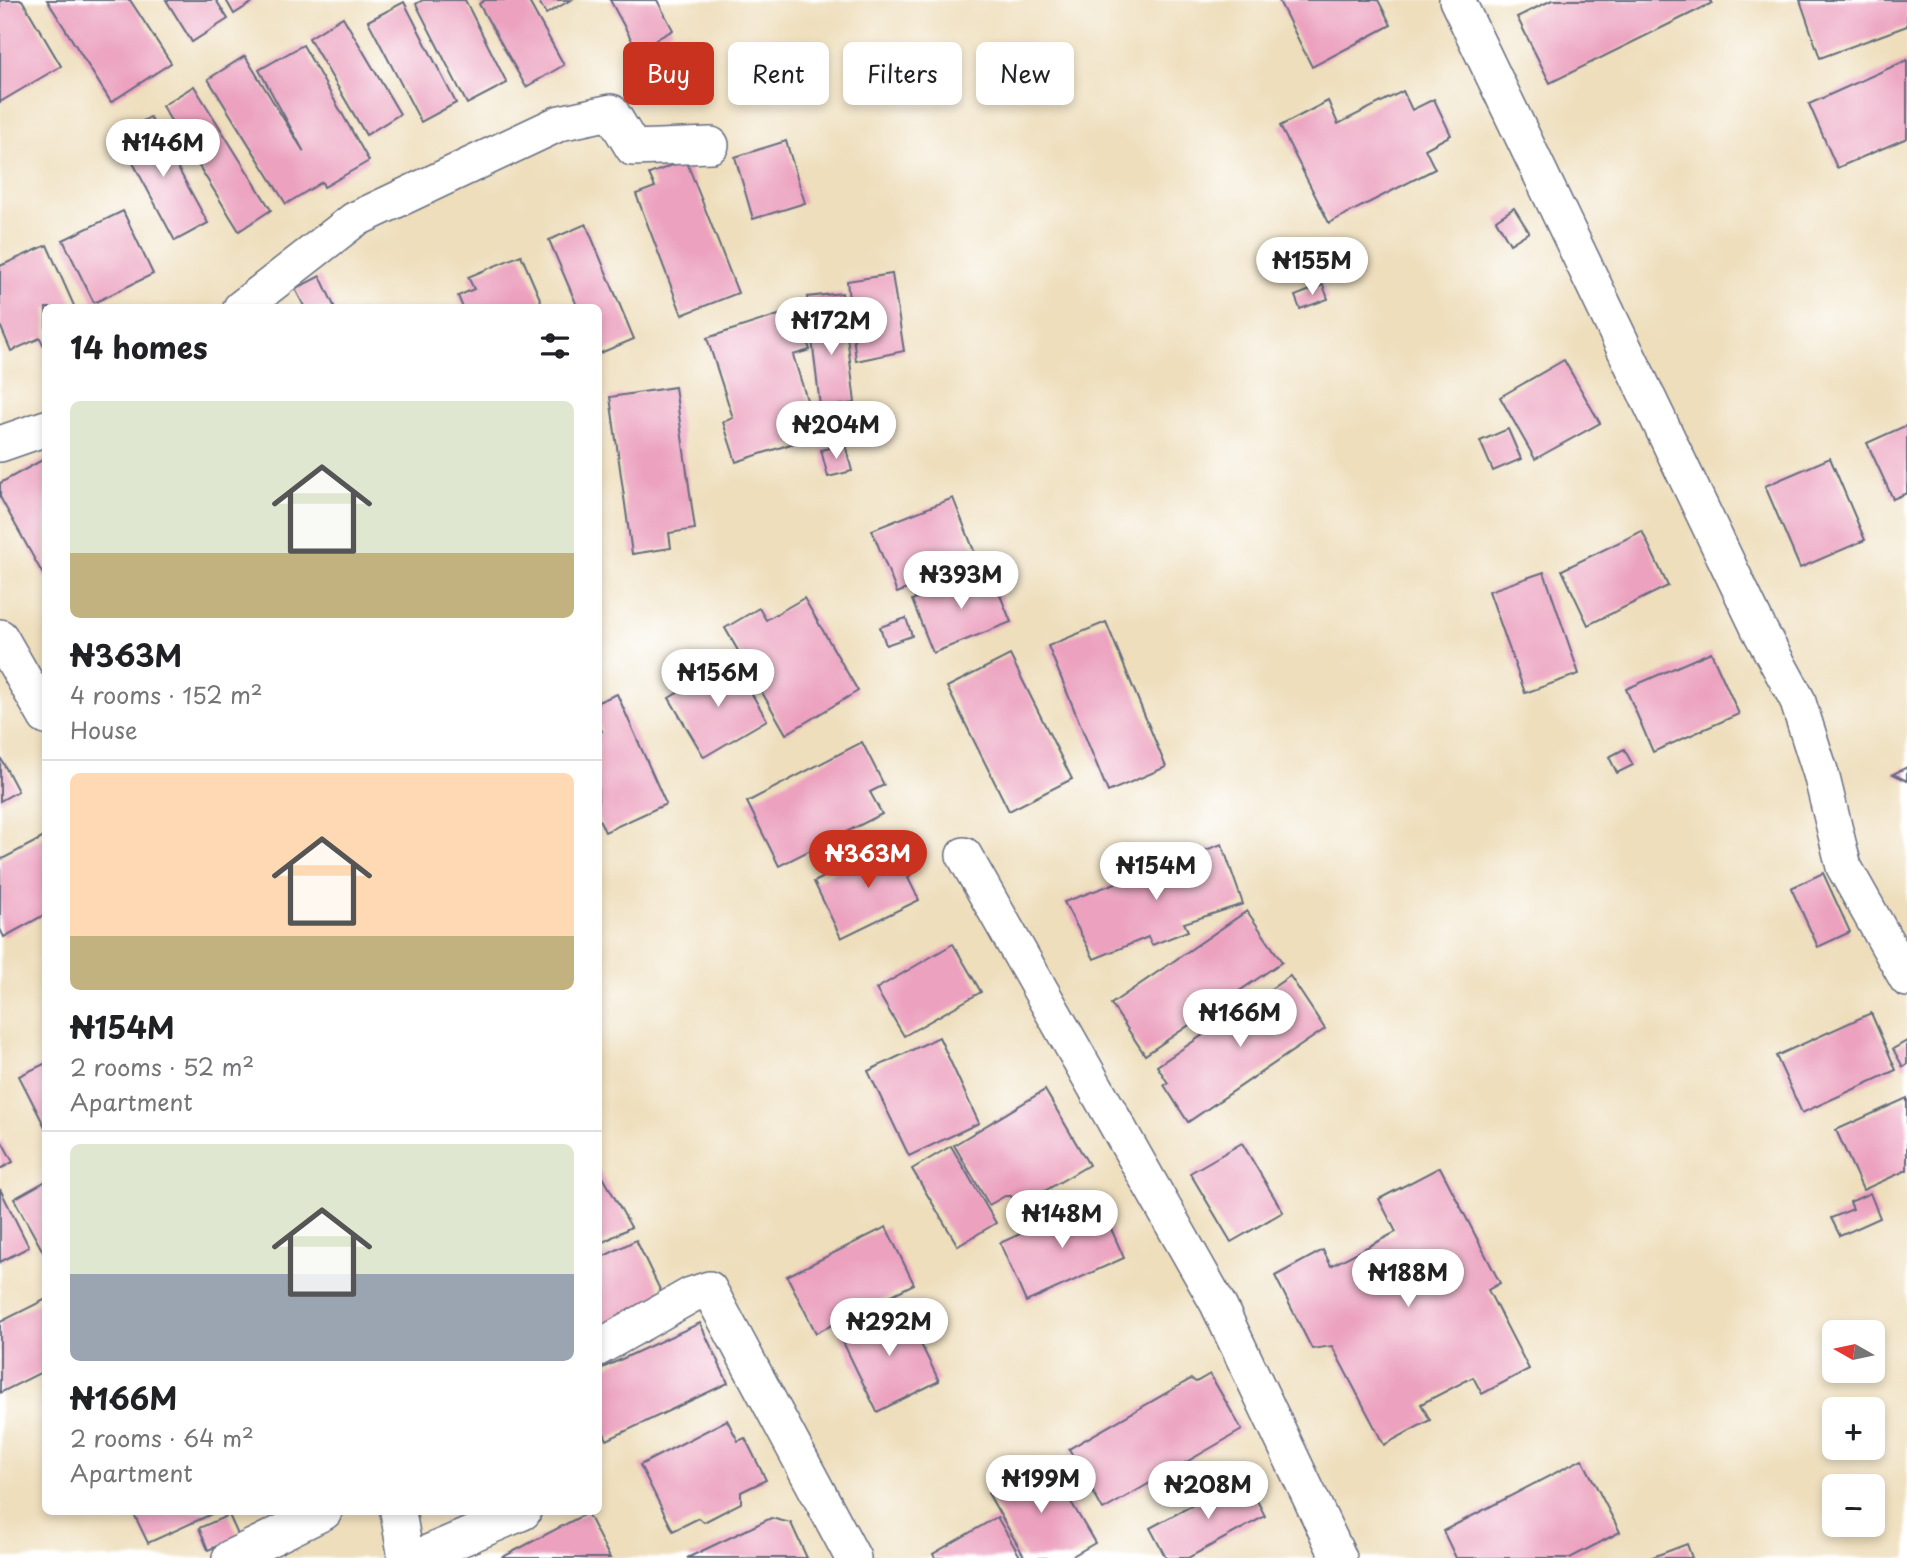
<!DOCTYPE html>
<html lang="en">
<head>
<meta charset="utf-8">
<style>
  :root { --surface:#fff; --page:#f6f6f6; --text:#202124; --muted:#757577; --line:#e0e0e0; --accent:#c8321e }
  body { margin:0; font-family:"Playpen Sans",sans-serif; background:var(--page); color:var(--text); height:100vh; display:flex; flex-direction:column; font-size:26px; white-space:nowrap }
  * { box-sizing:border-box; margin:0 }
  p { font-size:23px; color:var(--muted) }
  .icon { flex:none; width:38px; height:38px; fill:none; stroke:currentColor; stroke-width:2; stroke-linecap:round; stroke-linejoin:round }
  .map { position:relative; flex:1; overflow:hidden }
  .drawer { position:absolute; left:42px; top:304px; width:560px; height:1211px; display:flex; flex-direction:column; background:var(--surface); border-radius:10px; box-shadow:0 4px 10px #0003 }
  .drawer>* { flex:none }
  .banner { position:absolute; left:623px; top:42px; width:665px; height:63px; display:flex; gap:14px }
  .needle { width:46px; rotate:279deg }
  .fabs { position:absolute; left:1822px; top:1320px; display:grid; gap:14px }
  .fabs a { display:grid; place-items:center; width:63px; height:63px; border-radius:10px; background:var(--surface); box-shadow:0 4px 10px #0003; font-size:35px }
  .price { position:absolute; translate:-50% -60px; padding:0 16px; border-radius:24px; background:#fff; color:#222; font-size:23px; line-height:46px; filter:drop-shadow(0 2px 4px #0008) }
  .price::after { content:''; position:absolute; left:50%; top:42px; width:21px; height:16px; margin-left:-10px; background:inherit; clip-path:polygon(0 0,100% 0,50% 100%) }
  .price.active { background:var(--accent); color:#fff }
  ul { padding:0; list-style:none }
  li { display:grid; align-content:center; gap:14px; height:371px; padding:0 28px }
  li+li { border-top:2px solid var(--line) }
  li span { display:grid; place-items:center; height:217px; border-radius:10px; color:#555 }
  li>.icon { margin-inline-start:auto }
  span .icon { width:126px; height:126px; fill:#fffc; stroke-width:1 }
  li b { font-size:30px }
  h2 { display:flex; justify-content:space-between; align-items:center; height:84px; padding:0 28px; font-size:30px }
  .chip { padding:0 24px; border-radius:10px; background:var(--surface); box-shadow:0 4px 10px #0003; font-size:24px; line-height:63px }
  .chip.active { background:var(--accent); color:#fff }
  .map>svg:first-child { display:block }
</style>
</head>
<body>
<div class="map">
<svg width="1907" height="1558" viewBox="0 0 1907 1558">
  <rect width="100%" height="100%" fill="#fff"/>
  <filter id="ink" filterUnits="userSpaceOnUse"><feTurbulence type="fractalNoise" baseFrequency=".0143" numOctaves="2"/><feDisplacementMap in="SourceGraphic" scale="14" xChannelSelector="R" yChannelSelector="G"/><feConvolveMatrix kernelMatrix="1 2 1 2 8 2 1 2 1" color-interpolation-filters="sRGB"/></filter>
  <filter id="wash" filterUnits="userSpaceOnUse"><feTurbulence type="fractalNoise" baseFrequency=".00686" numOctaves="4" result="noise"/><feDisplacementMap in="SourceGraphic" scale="28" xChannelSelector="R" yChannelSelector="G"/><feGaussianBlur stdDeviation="1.57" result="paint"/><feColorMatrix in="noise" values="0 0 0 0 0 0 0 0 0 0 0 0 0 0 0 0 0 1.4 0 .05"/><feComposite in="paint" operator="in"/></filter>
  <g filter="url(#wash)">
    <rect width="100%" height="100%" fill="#eedebc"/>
    <g id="blocks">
      <g fill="#eca2bf">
        <path d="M 2,0 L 22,0 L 61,66 L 0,102 L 0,1 Z"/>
        <path d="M 47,0 L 130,0 L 171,63 L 111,102 Z"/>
        <path d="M 166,0 L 216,0 L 228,19 L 192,42 Z"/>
        <path d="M 226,0 L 256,0 L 234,14 Z"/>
        <path d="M 423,0 L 465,0 L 507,83 L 467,104 L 416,4 Z"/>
        <path d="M 485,0 L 528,0 L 564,65 L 526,87 L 479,4 Z"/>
        <path d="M 538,0 L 571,0 L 546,14 Z"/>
        <path d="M 610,0 L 657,0 L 673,30 L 637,50 Z"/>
        <path d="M 1280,0 L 1378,0 L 1391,25 L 1312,67 L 1279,1 Z"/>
        <path d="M 1552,0 L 1710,0 L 1712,3 L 1550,83 L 1517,17 Z"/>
        <path d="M 1800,0 L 1907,0 L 1907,26 L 1820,58 Z"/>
        <path d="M 404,2 L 456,103 L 421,122 L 368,21 Z"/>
        <path d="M 343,17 L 400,114 L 366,135 L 309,38 Z"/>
        <path d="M 303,45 L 369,161 L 324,187 L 322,182 L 286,204 L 208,79 L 245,56 L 304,152 L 259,70 Z"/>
        <path d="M 1907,60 L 1907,138 L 1837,168 L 1809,104 Z"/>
        <path d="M 194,86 L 271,210 L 239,231 L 162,106 Z"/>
        <path d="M 1403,91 L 1412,110 L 1434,99 L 1451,135 L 1425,149 L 1435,169 L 1329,223 L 1280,126 L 1328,101 L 1338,124 Z"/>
        <path d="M 150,117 L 208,223 L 175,241 L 118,135 Z"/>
        <path d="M 786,141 L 805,203 L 753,219 L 735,157 Z"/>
        <path d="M 686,160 L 738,293 L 682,315 L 636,194 L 655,187 L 649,174 Z"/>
        <path d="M 1514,208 L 1529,232 L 1510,244 L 1496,220 Z"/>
        <path d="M 123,211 L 153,274 L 94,303 L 63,240 Z"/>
        <path d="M 586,224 L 634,339 L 598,354 L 598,308 L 578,308 L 549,240 Z"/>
        <path d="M 47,245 L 75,308 L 46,308 L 46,350 L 40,338 L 11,351 L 0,325 L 0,266 Z"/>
        <path d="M 521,255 L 544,308 L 463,308 L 458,296 L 474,289 L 468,277 Z"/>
        <path d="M 892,274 L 904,351 L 856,361 L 847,281 Z"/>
        <path d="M 320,276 L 335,308 L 305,308 L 295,289 Z"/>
        <path d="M 1323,285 L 1328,299 L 1300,309 L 1295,296 Z"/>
        <path d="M 842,293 L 855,403 L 839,405 L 842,428 L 823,431 L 807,297 Z"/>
        <path d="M 797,309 L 810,350 L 793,355 L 818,435 L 736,462 L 723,422 L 733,418 L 707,338 Z"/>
        <path d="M 1564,360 L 1600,423 L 1535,459 L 1500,397 Z"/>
        <path d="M 675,387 L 695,529 L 669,533 L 671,548 L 632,554 L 610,397 Z"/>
        <path d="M 1907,425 L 1907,493 L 1893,499 L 1867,443 Z"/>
        <path d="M 1508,429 L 1521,459 L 1493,471 L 1480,441 Z"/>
        <path d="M 845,444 L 852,471 L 828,477 L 821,450 Z"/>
        <path d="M 46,458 L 46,580 L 0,497 L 0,483 Z"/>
        <path d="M 1830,458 L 1865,540 L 1800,568 L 1765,486 Z"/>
        <path d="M 953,498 L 978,561 L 897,593 L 872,530 Z"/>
        <path d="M 1642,531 L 1668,586 L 1588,625 L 1562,570 Z"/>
        <path d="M 989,568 L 1011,622 L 933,653 L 912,600 Z"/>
        <path d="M 1544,572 L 1579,674 L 1525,693 L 1489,591 Z"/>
        <path d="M 804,598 L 858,691 L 786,734 L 725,628 L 759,608 L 766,620 Z"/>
        <path d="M 906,618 L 912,636 L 886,645 L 880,627 Z"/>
        <path d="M 1106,622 L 1166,767 L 1108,792 L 1048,646 Z"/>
        <path d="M 1711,652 L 1739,714 L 1653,752 L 1626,689 Z"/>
        <path d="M 1010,655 L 1072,779 L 1009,811 L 947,687 Z"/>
        <path d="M 732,660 L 767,720 L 704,757 L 669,698 Z"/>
        <path d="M 617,694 L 666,804 L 605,832 L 598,817 L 598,733 L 602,731 L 598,723 L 598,702 Z"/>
        <path d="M 862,742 L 884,785 L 870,792 L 882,814 L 779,866 L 747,802 Z"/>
        <path d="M 1624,749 L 1633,765 L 1617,773 L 1609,757 Z"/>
        <path d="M 0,757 L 18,791 L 0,801 Z"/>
        <path d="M 1907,767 L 1907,781 L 1893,774 Z"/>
        <path d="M 46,836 L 46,914 L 4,937 L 0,929 L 0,860 Z"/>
        <path d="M 896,841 L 912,873 L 908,878 L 919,900 L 841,938 L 814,882 Z"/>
        <path d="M 1222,844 L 1243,904 L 1184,923 L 1188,931 L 1152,945 L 1148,937 L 1094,959 L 1064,902 Z"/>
        <path d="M 1823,873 L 1850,932 L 1818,947 L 1791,888 Z"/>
        <path d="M 1247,911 L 1282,962 L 1145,1055 L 1111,1004 Z"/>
        <path d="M 953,944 L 981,992 L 904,1036 L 876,989 Z"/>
        <path d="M 1290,976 L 1325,1029 L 1188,1122 L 1164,1085 L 1168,1083 L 1157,1066 Z"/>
        <path d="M 1871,1013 L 1896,1070 L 1802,1113 L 1776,1056 Z"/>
        <path d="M 939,1037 L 979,1123 L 909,1156 L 868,1071 Z"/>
        <path d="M 1907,1041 L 1907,1065 L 1903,1067 L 1893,1049 Z"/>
        <path d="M 46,1063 L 46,1129 L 19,1076 Z"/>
        <path d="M 1045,1090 L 1089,1165 L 1017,1207 L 1011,1196 L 1005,1196 L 989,1205 L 954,1145 Z"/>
        <path d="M 1907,1098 L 1907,1170 L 1863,1190 L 1836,1130 Z"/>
        <path d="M 0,1138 L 13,1162 L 0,1169 Z"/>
        <path d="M 1242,1143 L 1283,1212 L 1231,1242 L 1190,1173 Z"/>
        <path d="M 951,1146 L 996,1223 L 958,1246 L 912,1169 Z"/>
        <path d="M 1440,1167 L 1500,1283 L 1488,1290 L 1529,1369 L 1482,1394 L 1473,1377 L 1421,1404 L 1430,1420 L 1384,1445 L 1332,1346 L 1312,1349 L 1275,1276 L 1323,1250 L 1331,1266 L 1396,1232 L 1379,1199 Z"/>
        <path d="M 598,1168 L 631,1227 L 598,1245 Z"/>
        <path d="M 46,1181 L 46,1257 L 14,1199 Z"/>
        <path d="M 0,1189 L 29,1247 L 0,1262 Z"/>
        <path d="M 1870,1193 L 1880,1218 L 1840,1236 L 1831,1218 L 1853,1209 L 1850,1202 Z"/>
        <path d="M 1098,1199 L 1124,1258 L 1026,1302 L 1000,1243 Z"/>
        <path d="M 886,1227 L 914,1284 L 816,1333 L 787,1276 Z"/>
        <path d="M 636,1240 L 666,1302 L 598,1335 L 598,1259 Z"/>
        <path d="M 46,1299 L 46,1370 L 0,1393 L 0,1322 Z"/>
        <path d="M 901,1303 L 939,1381 L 877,1412 L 839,1334 Z"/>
        <path d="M 700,1323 L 728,1383 L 607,1440 L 598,1420 L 598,1370 Z"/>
        <path d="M 1210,1374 L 1242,1430 L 1103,1510 L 1069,1449 L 1191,1379 L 1196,1382 Z"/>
        <path d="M 727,1420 L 738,1441 L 745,1438 L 766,1480 L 741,1492 L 741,1503 L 704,1522 L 699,1518 L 673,1531 L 640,1465 Z"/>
        <path d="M 1046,1459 L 1095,1543 L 1069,1558 L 1025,1558 L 988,1493 Z"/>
        <path d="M 1582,1459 L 1620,1532 L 1570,1558 L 1456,1558 L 1443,1531 Z"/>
        <path d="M 1245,1477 L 1265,1516 L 1188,1558 L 1166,1558 L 1150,1528 Z"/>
        <path d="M 133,1512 L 216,1512 L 148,1543 Z"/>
        <path d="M 587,1513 L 610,1558 L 501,1558 Z"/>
        <path d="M 229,1515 L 239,1537 L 208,1550 L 199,1528 Z"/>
        <path d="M 997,1517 L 1021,1558 L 935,1558 L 933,1554 Z"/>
        <path d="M 771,1518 L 791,1523 L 807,1558 L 687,1558 Z"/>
        <path d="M 1687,1544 L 1692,1558 L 1650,1558 Z"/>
      </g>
    </g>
  </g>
  <g filter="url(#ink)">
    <use href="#blocks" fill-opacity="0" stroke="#656c7f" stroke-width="2"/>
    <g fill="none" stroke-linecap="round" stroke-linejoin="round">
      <g stroke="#656c7f" stroke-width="38">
        <g id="street">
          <path d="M 1457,0 L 1759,629 L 1797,699 L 1821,774 L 1844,867 L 1907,979"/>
          <path d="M 241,308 L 354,220 L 560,123 L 611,112 L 633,148 L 711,145"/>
          <path d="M 0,444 L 46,428"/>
          <path d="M 0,637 L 46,717"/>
          <path d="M 964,855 L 1218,1304 L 1339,1558"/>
          <path d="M 598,1348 L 691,1295 L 709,1289 L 853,1558"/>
          <path d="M 398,1512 L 406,1558"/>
          <path d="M 230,1558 L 324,1512"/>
          <path d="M 416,1558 L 523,1512"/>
        </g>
      </g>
      <use href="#street" stroke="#fff" stroke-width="35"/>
    </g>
  </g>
</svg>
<div class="fabs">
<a><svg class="needle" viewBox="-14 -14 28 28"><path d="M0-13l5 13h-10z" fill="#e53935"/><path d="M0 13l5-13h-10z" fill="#757577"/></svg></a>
<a>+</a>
<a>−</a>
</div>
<b class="price" style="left:163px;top:179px">₦146M</b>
<b class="price" style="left:1312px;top:297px">₦155M</b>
<b class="price" style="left:831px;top:357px">₦172M</b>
<b class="price" style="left:836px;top:461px">₦204M</b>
<b class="price" style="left:961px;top:611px">₦393M</b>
<b class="price" style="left:718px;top:709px">₦156M</b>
<b class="price active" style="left:868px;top:890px">₦363M</b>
<b class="price" style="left:1156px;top:902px">₦154M</b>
<b class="price" style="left:1240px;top:1049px">₦166M</b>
<b class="price" style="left:1062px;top:1250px">₦148M</b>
<b class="price" style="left:1408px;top:1309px">₦188M</b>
<b class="price" style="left:889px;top:1358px">₦292M</b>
<b class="price" style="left:1041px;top:1515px">₦199M</b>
<b class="price" style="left:1208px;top:1521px">₦208M</b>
<div class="banner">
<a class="chip active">Buy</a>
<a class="chip">Rent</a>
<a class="chip">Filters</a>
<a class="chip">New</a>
</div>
<section class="drawer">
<h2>14 homes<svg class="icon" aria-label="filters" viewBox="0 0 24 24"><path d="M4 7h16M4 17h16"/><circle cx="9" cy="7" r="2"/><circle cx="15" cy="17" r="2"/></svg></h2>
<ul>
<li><span style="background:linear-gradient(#dfe7d0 70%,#c2b280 0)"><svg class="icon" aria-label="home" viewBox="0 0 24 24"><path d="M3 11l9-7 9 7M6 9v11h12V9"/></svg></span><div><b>₦363M</b><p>4 rooms · 152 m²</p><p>House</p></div></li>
<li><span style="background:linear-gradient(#ffd9b3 75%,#c2b280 0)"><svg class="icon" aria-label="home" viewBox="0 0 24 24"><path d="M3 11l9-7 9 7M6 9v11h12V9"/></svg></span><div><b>₦154M</b><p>2 rooms · 52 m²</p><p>Apartment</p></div></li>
<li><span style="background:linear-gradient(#dfe7d0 60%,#9aa5b1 0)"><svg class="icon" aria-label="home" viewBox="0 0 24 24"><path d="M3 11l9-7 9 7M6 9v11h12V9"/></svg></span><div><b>₦166M</b><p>2 rooms · 64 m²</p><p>Apartment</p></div></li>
</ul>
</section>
</div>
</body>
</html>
